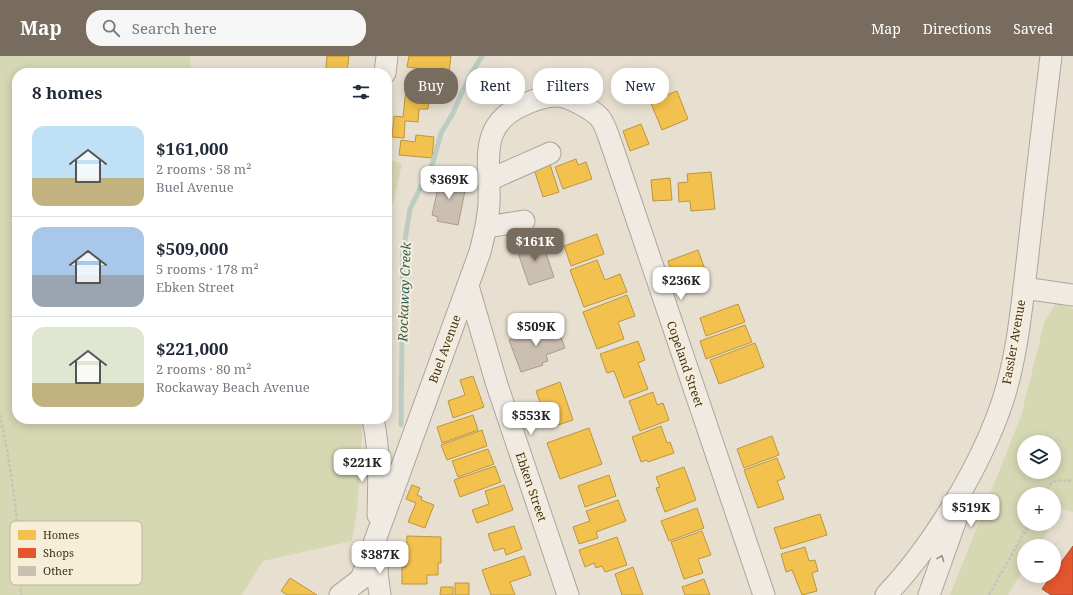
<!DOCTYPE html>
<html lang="en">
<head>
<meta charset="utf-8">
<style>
  :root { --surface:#fff; --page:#f6f6f7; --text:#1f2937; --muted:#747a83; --line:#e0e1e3; --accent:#786c5e }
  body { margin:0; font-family:"Noto Serif",serif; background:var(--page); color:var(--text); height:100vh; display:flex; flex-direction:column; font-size:15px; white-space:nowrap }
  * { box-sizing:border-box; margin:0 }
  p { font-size:13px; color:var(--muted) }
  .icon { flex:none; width:22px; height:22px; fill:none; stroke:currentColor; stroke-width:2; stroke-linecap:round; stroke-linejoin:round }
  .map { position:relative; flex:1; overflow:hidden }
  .sheet { position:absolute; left:12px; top:12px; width:380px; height:356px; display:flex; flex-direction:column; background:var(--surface); border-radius:16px; box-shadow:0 2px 10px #0003 }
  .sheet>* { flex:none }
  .banner { position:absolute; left:404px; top:12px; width:380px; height:36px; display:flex; gap:8px }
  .buttons { position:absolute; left:1017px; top:379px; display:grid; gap:8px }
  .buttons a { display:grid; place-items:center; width:44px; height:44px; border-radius:50%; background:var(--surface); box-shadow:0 2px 10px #0003; font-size:20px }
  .price { position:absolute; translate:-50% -34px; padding:0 9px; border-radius:8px; background:#fff; color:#222; font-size:13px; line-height:26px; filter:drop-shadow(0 1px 2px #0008) }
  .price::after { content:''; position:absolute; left:50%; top:24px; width:12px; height:9px; margin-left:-6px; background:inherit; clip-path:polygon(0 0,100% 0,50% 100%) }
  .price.selected { background:var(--accent); color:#fff }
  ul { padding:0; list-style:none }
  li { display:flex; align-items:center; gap:12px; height:100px; padding:0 20px }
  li+li { border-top:1px solid var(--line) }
  li span { display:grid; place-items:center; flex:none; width:112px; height:80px; border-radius:12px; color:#555 }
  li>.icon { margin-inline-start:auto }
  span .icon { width:48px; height:48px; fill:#fffc; stroke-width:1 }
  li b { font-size:17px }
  h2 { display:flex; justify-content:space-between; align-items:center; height:48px; padding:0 20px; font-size:17px }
  .tag { padding:0 14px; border-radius:16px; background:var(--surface); box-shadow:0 2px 10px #0003; font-size:14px; line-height:36px }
  .tag.selected { background:var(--accent); color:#fff }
  header { display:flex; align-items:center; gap:24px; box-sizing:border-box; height:56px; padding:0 20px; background:var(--accent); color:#fff }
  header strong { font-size:19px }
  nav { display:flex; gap:22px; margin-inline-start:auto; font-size:14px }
  .search { width:280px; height:36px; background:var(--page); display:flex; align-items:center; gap:10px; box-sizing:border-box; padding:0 14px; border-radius:16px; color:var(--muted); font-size:15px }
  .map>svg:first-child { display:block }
</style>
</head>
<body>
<header>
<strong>Map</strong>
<div class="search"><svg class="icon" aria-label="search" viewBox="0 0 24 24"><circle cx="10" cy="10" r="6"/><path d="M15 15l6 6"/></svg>Search here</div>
<nav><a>Map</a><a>Directions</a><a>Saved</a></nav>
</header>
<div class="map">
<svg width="1073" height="539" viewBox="0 0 1073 539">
  <rect width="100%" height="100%" fill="#e7e0d1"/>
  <g fill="#d6d7b3" fill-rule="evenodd">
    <path d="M 0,0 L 190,0 L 191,17 L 17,17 L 17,363 L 363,363 L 357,455 L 352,485 L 263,505 L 242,539 L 0,539 Z"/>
    <path d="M 387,103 L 402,108 L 387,173 Z"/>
    <path d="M 1056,247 L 1073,253 L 1073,456 L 1062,452 L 1054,465 L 1054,438 L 1024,438 L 1024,468 L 1052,468 L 1039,490 L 1024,490 L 1024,513 L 1008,539 L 950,539 L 1021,360 L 1045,264 ZM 1024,386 L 1054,386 L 1054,416 L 1024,416 Z"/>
  </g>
  <g fill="#f2c14e" stroke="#bc9540">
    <path d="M 327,0 L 349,0 L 347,15 L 326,12 Z"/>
    <path d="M 409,0 L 451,0 L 449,16 L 407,11 Z"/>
    <path d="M 406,33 L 430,36 L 428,53 L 419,53 L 418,66 L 405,65 L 404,82 L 392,81 L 394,60 L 403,61 Z"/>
    <path d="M 677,35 L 688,63 L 662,74 L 650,45 Z"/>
    <path d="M 641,68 L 649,88 L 630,95 L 623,75 Z"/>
    <path d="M 416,79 L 434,81 L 432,102 L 399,99 L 401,84 L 415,86 Z"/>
    <path d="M 576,103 L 578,109 L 586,106 L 592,123 L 563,133 L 555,111 Z"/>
    <path d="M 549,105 L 559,136 L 543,141 L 533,110 Z"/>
    <path d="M 711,116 L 715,153 L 691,155 L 690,145 L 679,146 L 678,127 L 688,126 L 687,118 Z"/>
    <path d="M 670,122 L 672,144 L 653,145 L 651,124 Z"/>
    <path d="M 597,178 L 604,198 L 571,210 L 564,190 Z"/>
    <path d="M 698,194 L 709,225 L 692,231 L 687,216 L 673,220 L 668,205 Z"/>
    <path d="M 597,204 L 605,224 L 620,218 L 627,236 L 584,251 L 570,214 Z"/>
    <path d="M 627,239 L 635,260 L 618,266 L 624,283 L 597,293 L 583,256 Z"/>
    <path d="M 738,248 L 745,266 L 706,280 L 700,262 Z"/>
    <path d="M 745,269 L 752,286 L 706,303 L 700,285 Z"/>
    <path d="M 638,285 L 645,304 L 638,307 L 648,333 L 624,342 L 614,315 L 607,317 L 600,298 Z"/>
    <path d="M 755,287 L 764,311 L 719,328 L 710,304 Z"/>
    <path d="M 473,320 L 484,351 L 453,362 L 448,345 L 465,339 L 460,324 Z"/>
    <path d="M 560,326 L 573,364 L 549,372 L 536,335 Z"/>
    <path d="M 653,336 L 657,349 L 663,347 L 669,364 L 640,375 L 629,345 Z"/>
    <path d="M 473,359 L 478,374 L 442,387 L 437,371 Z"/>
    <path d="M 661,370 L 667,387 L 670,386 L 674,397 L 648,406 L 647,404 L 641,406 L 632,381 Z"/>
    <path d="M 589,372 L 602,408 L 560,423 L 547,387 Z"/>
    <path d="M 482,374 L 487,390 L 447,404 L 441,389 Z"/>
    <path d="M 772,380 L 779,399 L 744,412 L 737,393 Z"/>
    <path d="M 488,393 L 494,408 L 458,421 L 452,405 Z"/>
    <path d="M 777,402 L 785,422 L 777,425 L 784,443 L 758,452 L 744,414 Z"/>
    <path d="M 495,410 L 501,426 L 460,441 L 454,424 Z"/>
    <path d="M 684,411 L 696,444 L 665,456 L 656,432 L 660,431 L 656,421 Z"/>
    <path d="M 609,419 L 616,440 L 585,451 L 578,430 Z"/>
    <path d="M 412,429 L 420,432 L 417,439 L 422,441 L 421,444 L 434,449 L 425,472 L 408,466 L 416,447 L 406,443 Z"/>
    <path d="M 504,429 L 513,454 L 477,467 L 472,454 L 489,448 L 485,435 Z"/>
    <path d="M 618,444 L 626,465 L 596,476 L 598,482 L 579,488 L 573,471 L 590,465 L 586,455 Z"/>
    <path d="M 697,452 L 704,472 L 669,485 L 661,465 Z"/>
    <path d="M 820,458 L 827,479 L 781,493 L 774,472 Z"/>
    <path d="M 514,470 L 522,493 L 506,499 L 504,492 L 494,495 L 488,478 Z"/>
    <path d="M 702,475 L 711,499 L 698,503 L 703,517 L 684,523 L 671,486 Z"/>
    <path d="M 407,480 L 441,481 L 441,507 L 438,507 L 438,519 L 427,519 L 427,528 L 402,528 L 402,511 L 406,511 Z"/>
    <path d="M 617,481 L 627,509 L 605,516 L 602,510 L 596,512 L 594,507 L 585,511 L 579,494 Z"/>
    <path d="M 805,491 L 809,505 L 815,504 L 818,515 L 812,517 L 817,535 L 802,539 L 792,514 L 786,516 L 781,498 Z"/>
    <path d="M 524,500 L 531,519 L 510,526 L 515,539 L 491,539 L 482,514 Z"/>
    <path d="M 633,511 L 643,539 L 622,539 L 615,518 Z"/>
    <path d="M 290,522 L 317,539 L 287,539 L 281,535 Z"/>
    <path d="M 704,523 L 710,539 L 685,539 L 682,531 Z"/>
    <rect x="455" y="527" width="14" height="12"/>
    <path d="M 441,531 L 453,531 L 453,539 L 440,539 Z"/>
  </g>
  <path fill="#e4572e" stroke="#b24b2a" d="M 1073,490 L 1073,539 L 1051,539 L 1042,533 L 1051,520 L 1054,520 L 1054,516 Z"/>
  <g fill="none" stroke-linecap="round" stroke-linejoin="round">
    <path stroke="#bcccc2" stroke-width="5" d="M 401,369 L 403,196 L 410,153 L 433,106 L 441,77 L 453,57 L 469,21 L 482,0"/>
  </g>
  <g fill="#cbbfb2" stroke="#a89c90">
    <path d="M 441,119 L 467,125 L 458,169 L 437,165 L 438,161 L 432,159 Z"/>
    <path d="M 541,183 L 554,221 L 529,229 L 516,191 Z"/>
    <path d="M 556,268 L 565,292 L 546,299 L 548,305 L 542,307 L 543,309 L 521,316 L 509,284 Z"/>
  </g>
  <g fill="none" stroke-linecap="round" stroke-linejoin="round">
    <g stroke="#ada599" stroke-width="23">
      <g id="minor">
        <path d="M 385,17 L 387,0"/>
        <path d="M 489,124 L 550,97"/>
        <path d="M 487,171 L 524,165"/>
        <path d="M 468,230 L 497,329 L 568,539"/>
        <path d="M 1024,232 L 1073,239"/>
        <path d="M 373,363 C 380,395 379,426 378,459"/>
        <path d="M 378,492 L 377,517 L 380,539"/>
        <path d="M 340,539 L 361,523 L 480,196 C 484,180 488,165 489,148 C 491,110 477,72 519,51 C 531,45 543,40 557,40 C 568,40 592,53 600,62 C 605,68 608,79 611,87 L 764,539"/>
        <path d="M 886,539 C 933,490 982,408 1003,344 C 1018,297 1022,247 1028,198 C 1035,132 1043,66 1051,0"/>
        <path d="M 929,539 L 959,455"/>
      </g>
    </g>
    <g stroke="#c8c2b9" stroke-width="2.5" stroke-dasharray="3 2" stroke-linecap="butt">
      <path d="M 0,359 C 13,418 20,479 21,539"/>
      <path d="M 1046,438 C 1049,422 1059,424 1073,425"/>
      <path d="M 989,539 L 1029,468"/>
    </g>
    <use href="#minor" stroke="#efebe3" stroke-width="21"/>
  </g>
  <defs><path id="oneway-chevron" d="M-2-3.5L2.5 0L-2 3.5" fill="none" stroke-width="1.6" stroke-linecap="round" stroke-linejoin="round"/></defs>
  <use stroke="#968c82" href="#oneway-chevron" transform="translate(941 502) rotate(-69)"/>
  <g text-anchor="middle" stroke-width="4" stroke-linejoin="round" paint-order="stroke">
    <g font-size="12" fill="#3d2e20" stroke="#f7eed8">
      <text transform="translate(1014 286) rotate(-80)" y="4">Fassler Avenue</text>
      <text transform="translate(445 293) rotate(-70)" y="4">Buel Avenue</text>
      <text transform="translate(685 308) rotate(71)" y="4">Copeland Street</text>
      <text transform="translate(531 431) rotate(71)" y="4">Ebken Street</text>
    </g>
    <g font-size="13" font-style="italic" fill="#2f5d5a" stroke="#f7eed8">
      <text transform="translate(404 236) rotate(-88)" y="5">Rockaway Creek</text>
    </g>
  </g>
  <rect x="10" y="465" width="132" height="64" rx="6" fill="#f7eed8" stroke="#bfb4a1" stroke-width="1"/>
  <rect x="18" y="474" width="18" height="10" fill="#f2c14e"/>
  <rect x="18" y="492" width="18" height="10" fill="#e4572e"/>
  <rect x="18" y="510" width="18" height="10" fill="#cbbfb2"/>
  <g font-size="11" fill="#3d2e20">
    <text x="43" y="483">Homes</text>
    <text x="43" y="501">Shops</text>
    <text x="43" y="519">Other</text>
  </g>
</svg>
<div class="buttons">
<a><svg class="icon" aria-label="layers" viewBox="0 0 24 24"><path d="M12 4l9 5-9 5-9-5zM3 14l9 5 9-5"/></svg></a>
<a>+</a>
<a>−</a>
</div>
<b class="price" style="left:449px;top:144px">$369K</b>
<b class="price selected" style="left:535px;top:206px">$161K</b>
<b class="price" style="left:681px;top:245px">$236K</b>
<b class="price" style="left:536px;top:291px">$509K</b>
<b class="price" style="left:531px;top:380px">$553K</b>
<b class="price" style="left:362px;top:427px">$221K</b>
<b class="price" style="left:971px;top:472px">$519K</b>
<b class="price" style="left:380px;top:519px">$387K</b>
<div class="banner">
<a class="tag selected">Buy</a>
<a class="tag">Rent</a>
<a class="tag">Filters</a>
<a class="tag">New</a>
</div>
<section class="sheet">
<h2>8 homes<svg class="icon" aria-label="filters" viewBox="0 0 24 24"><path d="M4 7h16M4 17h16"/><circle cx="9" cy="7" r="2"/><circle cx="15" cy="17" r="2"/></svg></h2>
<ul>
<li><span style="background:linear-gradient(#bfe0f5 65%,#c2b280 0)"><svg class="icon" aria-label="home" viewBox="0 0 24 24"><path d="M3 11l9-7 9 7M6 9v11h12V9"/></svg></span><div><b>$161,000</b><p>2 rooms · 58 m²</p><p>Buel Avenue</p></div></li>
<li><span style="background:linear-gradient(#a9c7e8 60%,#9aa5b1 0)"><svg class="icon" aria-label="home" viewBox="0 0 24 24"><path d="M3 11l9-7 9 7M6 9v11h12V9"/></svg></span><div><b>$509,000</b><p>5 rooms · 178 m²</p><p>Ebken Street</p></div></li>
<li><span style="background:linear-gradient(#dfe7d0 70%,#c2b280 0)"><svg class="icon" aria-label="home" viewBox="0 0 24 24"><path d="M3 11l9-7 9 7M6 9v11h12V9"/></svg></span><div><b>$221,000</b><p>2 rooms · 80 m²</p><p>Rockaway Beach Avenue</p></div></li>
</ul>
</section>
</div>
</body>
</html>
